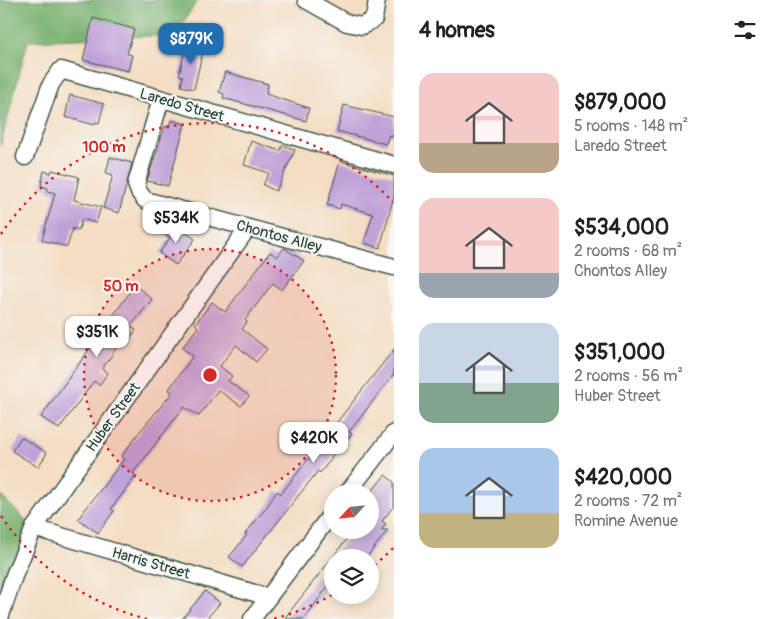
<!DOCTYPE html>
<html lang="en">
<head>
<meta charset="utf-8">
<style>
  :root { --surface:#fff; --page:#f6f6f6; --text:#222; --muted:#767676; --accent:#1f6fb2 }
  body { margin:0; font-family:Pangolin,sans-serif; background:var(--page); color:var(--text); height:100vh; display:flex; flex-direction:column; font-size:19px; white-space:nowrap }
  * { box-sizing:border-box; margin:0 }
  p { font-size:16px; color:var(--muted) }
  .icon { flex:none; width:28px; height:28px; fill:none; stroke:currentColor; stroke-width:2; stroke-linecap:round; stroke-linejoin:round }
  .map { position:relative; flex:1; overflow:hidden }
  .details { display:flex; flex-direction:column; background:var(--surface); width:390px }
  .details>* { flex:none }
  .needle { width:32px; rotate:243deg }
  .controls { position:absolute; left:324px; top:484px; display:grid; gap:10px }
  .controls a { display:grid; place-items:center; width:55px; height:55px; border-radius:50%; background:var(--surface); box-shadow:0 2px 12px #0003; font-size:25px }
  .price { position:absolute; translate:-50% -42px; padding:0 11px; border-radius:10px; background:#fff; color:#222; font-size:16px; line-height:32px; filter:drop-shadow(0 1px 2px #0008) }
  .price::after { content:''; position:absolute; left:50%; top:30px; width:15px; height:11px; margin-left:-8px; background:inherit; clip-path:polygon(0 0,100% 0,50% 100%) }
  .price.current { background:var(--accent); color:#fff }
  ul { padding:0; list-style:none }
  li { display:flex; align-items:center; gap:15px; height:125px; padding:0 25px }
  li span { display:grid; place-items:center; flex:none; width:140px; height:100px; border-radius:15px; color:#555 }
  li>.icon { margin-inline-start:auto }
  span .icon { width:60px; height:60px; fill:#fffc; stroke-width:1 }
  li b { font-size:21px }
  h2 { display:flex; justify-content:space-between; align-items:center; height:60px; padding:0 25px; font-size:21px }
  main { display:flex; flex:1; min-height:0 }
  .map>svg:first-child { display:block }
</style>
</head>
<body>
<main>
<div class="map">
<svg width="394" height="619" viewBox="0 0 394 619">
  <rect width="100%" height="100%" fill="#f6f6f2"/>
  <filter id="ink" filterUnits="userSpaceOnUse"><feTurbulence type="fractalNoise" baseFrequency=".02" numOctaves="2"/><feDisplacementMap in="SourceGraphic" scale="10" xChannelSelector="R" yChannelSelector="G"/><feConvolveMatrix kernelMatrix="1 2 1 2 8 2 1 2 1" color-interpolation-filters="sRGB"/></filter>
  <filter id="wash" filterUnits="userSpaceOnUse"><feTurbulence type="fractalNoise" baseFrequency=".0096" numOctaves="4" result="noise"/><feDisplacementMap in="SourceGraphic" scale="20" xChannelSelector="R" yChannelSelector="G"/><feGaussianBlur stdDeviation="1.12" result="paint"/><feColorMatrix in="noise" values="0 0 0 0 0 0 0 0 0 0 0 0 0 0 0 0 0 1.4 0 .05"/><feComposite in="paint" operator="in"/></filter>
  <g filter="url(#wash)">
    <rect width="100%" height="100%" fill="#f4ddc2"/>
    <g fill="#78b06e" stroke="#4c7651">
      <path d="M 0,0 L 198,0 L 175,35 L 28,41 L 0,147 Z"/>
      <path d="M 0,495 L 34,528 L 0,619 Z"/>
    </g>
    <g id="blocks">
      <g fill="#c0a1d8">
        <path d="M 93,18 L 134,29 L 127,54 L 132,55 L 128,71 L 83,60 Z"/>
        <path d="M 187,42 L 204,46 L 194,89 L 181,86 L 183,76 L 179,75 Z"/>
        <path d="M 225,72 L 268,84 L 266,94 L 309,108 L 306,121 L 223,98 L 224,94 L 219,92 Z"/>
        <path d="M 70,95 L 104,104 L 99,123 L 95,122 L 95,125 L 65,117 Z"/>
        <path d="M 344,105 L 394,117 L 394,136 L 389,135 L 386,144 L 337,131 Z"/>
        <path d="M 171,120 L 185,124 L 168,186 L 147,181 L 165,126 L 169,128 Z"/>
        <path d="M 251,141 L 280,151 L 283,145 L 295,150 L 276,191 L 263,185 L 269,173 L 244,165 Z"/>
        <path d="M 110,157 L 132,163 L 119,213 L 103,208 L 113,175 L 106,173 Z"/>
        <path d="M 340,161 L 394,176 L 394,196 L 380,248 L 364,243 L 373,214 L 341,204 L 340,209 L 327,205 Z"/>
        <path d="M 52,170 L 79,177 L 74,200 L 101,207 L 96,223 L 82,219 L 79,230 L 73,228 L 67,247 L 42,240 L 55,193 L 47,191 L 48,188 L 41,186 L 44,171 L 51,173 Z"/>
        <path d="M 172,223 L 195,239 L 176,265 L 159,253 L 170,238 L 164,234 Z"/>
        <path d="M 284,248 L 304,261 L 282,290 L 273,283 L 245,320 L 247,322 L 242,329 L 267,349 L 256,362 L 236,345 L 220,366 L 232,376 L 228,381 L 249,396 L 241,406 L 218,390 L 199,416 L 184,407 L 133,473 L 136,476 L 111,509 L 114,511 L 98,533 L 78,519 L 124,459 L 121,457 L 137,435 L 172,393 L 169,389 L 193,356 L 182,348 L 198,327 L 195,324 L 212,302 L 225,312 L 270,252 L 277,257 Z"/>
        <path d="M 135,285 L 152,299 L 131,326 L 136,330 L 129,340 L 124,337 L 102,369 L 108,373 L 99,385 L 94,381 L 59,429 L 41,417 Z"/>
        <path d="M 394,349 L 394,374 L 349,432 L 352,434 L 331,457 L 332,458 L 320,473 L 318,471 L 242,567 L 229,557 L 247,535 L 245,534 L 267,507 L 277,491 L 281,494 Z"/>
        <path d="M 21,437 L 47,453 L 38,467 L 12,451 Z"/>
        <path d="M 385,475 L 394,482 L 394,506 L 382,521 L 386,524 L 381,530 L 388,530 L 366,558 L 332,558 L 332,581 L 304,619 L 284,619 L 354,530 L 370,530 L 370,494 Z"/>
        <path d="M 205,591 L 220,603 L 206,619 L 182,619 Z"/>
      </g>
    </g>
  </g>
  <g filter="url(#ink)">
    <use href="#blocks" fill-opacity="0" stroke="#3f5549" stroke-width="1"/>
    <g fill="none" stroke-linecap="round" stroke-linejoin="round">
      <g stroke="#3f5549" stroke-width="19">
        <g id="minor">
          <path d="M 306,0 L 347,23 L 362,26 L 374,19 L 377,0"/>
          <path d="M 161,99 L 136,184 L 139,192 L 145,200 L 394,267"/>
          <path d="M 25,157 L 51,84 L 61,70 L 394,165"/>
          <path d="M 348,492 L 394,433"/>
          <path d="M 34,528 L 268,597"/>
          <path d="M 0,618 L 15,573 L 34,528 L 248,228"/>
          <path d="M 252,619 L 332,513"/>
        </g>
      </g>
      <use href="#minor" stroke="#fff" stroke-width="16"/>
    </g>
  </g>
  <circle cx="210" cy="375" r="126" fill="#d62828" fill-opacity=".12"/>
  <g fill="none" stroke="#d62828" stroke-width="2.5" stroke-dasharray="2.5 5">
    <circle cx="210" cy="375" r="126"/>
    <path d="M393 548A252 252 0 0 1 370 569M332 595A252 252 0 0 1 273 619M147 619A252 252 0 0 1 1 516M1 234A252 252 0 0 1 393 202"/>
  </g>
  <g text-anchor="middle" stroke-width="4.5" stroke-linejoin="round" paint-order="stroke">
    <g font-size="15" fill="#1f3d34" stroke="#f6f6f2">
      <text transform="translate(182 105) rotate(16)" y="5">Laredo Street</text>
      <text transform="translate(279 236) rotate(15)" y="5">Chontos Alley</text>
      <text transform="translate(113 417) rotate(-54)" y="5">Huber Street</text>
      <text transform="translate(151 563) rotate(16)" y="5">Harris Street</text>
    </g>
  </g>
  <circle cx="210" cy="375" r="8" fill="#d62828" stroke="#f6f6f2" stroke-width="2.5"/>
  <g font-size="15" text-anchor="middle" font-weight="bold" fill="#d62828" stroke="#f6f6f2" stroke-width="4.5" stroke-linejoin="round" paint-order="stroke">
    <text x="104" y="152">100 m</text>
    <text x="121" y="291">50 m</text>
  </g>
</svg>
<div class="controls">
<a><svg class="needle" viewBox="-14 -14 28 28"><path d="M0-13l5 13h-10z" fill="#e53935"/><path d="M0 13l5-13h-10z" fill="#767676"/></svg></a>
<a><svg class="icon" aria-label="layers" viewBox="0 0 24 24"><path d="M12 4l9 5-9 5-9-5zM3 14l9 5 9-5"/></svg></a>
</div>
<b class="price current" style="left:191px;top:65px">$879K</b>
<b class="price" style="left:176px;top:244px">$534K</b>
<b class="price" style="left:97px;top:358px">$351K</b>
<b class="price" style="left:314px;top:464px">$420K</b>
</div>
<section class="details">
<h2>4 homes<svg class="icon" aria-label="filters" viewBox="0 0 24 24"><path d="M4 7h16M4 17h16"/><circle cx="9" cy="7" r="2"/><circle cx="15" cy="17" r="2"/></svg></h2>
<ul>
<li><span style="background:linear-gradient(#f6c9c9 70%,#b9a48a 0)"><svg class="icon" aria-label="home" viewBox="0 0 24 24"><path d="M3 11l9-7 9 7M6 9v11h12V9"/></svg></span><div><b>$879,000</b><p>5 rooms · 148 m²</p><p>Laredo Street</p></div></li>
<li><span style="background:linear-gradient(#f6c9c9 75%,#9aa5b1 0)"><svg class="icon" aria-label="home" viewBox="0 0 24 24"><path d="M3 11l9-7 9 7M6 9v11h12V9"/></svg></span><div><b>$534,000</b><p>2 rooms · 68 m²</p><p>Chontos Alley</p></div></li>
<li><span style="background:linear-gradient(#c9d6e8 60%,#7fa58c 0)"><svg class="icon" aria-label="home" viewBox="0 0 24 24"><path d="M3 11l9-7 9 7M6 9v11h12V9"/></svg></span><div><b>$351,000</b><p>2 rooms · 56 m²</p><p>Huber Street</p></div></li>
<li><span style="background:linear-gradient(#a9c7e8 65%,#c2b280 0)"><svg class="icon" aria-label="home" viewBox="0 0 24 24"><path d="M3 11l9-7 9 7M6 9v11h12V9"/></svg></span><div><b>$420,000</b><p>2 rooms · 72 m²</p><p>Romine Avenue</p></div></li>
</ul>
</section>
</main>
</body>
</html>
